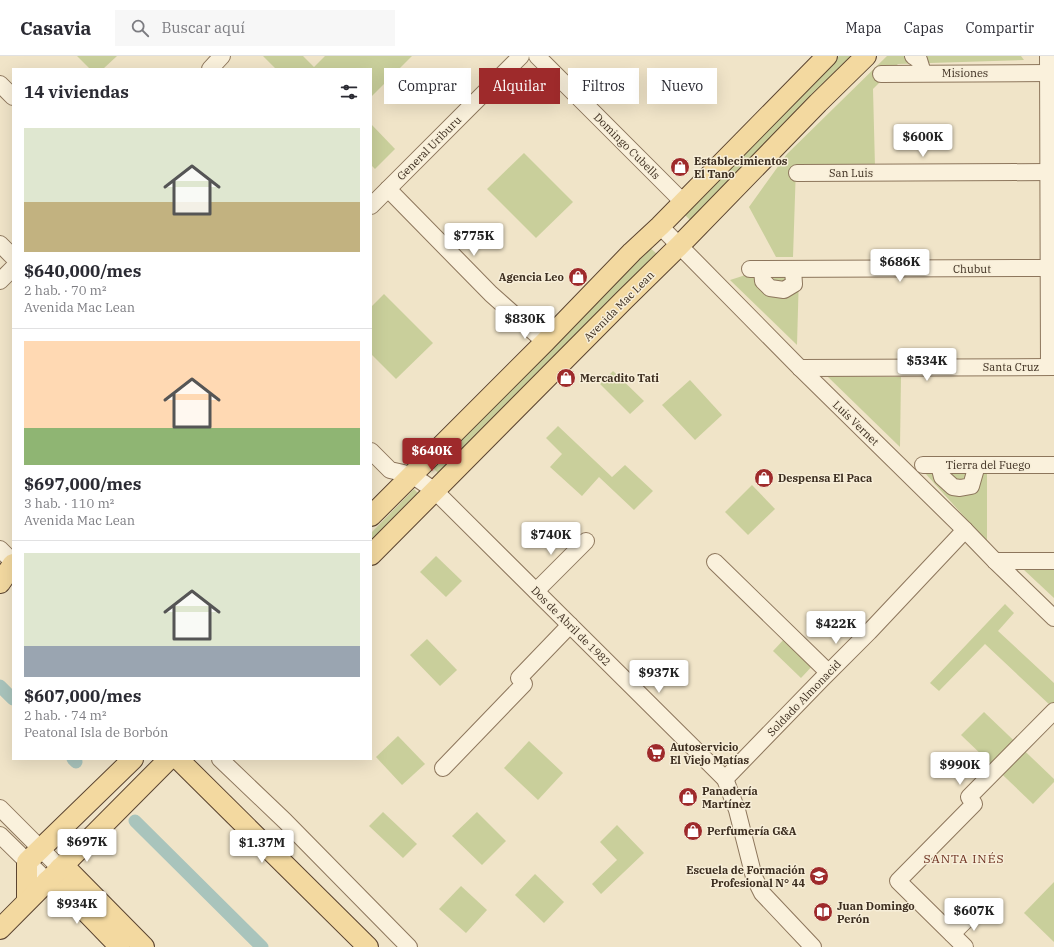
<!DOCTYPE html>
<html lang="es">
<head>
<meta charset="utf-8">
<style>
  :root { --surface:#fff; --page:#f7f7f7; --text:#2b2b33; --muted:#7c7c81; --line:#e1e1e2; --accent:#9e2a2b }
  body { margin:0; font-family:"IBM Plex Serif",serif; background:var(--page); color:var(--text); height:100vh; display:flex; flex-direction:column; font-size:15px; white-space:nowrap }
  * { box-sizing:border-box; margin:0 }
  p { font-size:13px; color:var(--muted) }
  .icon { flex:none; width:22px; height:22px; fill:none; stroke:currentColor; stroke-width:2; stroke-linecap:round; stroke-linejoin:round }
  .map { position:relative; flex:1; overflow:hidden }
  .panel { position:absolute; left:12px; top:12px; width:360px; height:692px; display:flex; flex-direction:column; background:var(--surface); border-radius:0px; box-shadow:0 4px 16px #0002 }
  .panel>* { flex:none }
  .hud { position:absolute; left:384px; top:12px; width:380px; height:36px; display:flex; gap:8px }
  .price { position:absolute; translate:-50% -34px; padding:0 9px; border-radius:4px; background:#fff; color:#222; font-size:13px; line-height:26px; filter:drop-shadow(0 1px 2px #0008) }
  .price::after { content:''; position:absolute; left:50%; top:24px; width:12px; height:9px; margin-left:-6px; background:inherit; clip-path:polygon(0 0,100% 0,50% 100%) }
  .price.active { background:var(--accent); color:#fff }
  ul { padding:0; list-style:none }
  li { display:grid; align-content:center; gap:8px; height:212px; padding:0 12px }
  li+li { border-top:1px solid var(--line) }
  li span { display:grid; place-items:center; height:124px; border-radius:0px; color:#555 }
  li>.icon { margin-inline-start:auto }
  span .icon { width:72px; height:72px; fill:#fffc; stroke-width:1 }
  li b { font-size:17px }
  h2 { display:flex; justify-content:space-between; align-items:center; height:48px; padding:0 12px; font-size:17px }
  .chip { padding:0 14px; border-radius:0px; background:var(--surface); box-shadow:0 4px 16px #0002; font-size:14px; line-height:36px }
  .chip.active { background:var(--accent); color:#fff }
  header { display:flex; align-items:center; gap:24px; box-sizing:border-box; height:56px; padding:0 20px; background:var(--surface); border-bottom:1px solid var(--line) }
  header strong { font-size:19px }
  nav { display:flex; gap:22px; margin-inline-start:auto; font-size:14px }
  .search { width:280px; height:36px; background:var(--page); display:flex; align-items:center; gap:10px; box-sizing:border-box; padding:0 14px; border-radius:0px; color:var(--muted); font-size:15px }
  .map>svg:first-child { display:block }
</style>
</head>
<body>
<header>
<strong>Casavia</strong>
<div class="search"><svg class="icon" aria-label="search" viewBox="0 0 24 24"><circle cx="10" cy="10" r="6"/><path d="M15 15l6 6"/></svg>Buscar aquí</div>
<nav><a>Mapa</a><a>Capas</a><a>Compartir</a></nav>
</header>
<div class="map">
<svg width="1054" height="891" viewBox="0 0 1054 891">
  <rect width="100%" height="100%" fill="#f0e4c8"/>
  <g fill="#c9cf9b">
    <path d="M 77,0 L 117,0 L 103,13 L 90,13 Z"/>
    <path d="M 263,0 L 303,0 L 314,11 L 325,0 L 412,0 L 371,41 L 371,13 L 276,13 Z"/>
    <path d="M 839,0 L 851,0 L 690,164 L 684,158 Z"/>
    <path d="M 887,0 L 1021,0 L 1024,4 L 898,8 L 873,33 L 875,111 L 796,110 L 793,201 L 776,201 L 749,151 L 787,98 Z"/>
    <path d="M 371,68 L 395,93 L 375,113 L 371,109 Z"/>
    <path d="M 524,97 L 573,146 L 536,182 L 487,133 Z"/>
    <path d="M 648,190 L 657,198 L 438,417 L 432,411 Z"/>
    <path d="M 755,216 L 799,218 L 797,289 L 730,224 Z"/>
    <path d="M 384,238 L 433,287 L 396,323 L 371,298 L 371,251 Z"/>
    <path d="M 613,315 L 644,345 L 630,358 L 600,328 Z"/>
    <path d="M 827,320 L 901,321 L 900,391 Z"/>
    <path d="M 690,324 L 722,359 L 695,384 L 662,349 Z"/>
    <path d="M 558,370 L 612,421 L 625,409 L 653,435 L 634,454 L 599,421 L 582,440 L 550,411 L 562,398 L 546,382 Z"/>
    <path d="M 925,417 L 987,418 L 987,486 Z"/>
    <path d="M 752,429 L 775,453 L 748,479 L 725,456 Z"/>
    <path d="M 414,433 L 420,439 L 371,489 L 371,477 Z"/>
    <path d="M 436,500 L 462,525 L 446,541 L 420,516 Z"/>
    <path d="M 1023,513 L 1054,513 L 1054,542 Z"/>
    <path d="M 1005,548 L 1014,557 L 998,575 L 1054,627 L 1054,648 L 1052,651 L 985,588 L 939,635 L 930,627 Z"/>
    <path d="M 787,580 L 815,607 L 801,622 L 773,595 Z"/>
    <path d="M 427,583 L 457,614 L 440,630 L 410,599 Z"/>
    <path d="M 984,656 L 1054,723 L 1054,726 L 1033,748 L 961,679 Z"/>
    <path d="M 398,680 L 425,708 L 402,729 L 376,701 Z"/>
    <path d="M 529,685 L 563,717 L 538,744 L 504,712 Z"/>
    <path d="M 383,756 L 417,788 L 403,802 L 369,770 Z"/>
    <path d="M 477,756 L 506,785 L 482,809 L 452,780 Z"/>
    <path d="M 617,769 L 644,797 L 601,838 L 592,828 L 617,804 L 600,786 Z"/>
    <path d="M 535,818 L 564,846 L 544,867 L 515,839 Z"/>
    <path d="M 1054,826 L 1054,886 L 1024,857 Z"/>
    <path d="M 461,830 L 487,854 L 466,877 L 439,853 Z"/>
  </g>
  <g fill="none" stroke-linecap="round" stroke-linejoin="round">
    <g stroke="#a9c4bc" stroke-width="13">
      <path d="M 0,630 L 13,643"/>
      <path d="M 73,703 L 76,706"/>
      <path d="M 135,765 L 262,891"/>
    </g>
    <g stroke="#8d765c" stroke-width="18">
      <g id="minor">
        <path d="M 537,0 L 683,146"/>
        <path d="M 913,0 L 919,4 L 923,17"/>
        <path d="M 1048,0 L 1049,311"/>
        <path d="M 210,13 L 222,0"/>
        <path d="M 881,18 L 1048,17"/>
        <path d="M 0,28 L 13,41"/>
        <path d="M 797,117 L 1049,116"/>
        <path d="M 388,133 L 491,238 L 545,286"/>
        <path d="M 371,150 L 521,0"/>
        <path d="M 660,170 L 800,312 L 965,474 L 995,505 L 1054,562"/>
        <path d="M 0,188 L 13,201"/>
        <path d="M 750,213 L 1049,212"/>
        <path d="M 762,213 L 763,225 L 770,232 L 784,234 L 794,228 L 793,213"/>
        <path d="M 0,225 L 13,212"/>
        <path d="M 800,312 L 1054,311"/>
        <path d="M 371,395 L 390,414 L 412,419 L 435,435 L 725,723 L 737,754 L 754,821 L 762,837 L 813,891"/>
        <path d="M 923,409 L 1054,409"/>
        <path d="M 939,409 L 942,421 L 953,431 L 960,432 L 971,430 L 977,409"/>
        <path d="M 0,493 L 13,506"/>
        <path d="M 995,505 L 1054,505"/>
        <path d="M 715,506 L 828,616"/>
        <path d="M 536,535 L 586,485"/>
        <path d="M 220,703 L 285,765 L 409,891"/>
        <path d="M 443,712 L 524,628 L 519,622 L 570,569"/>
        <path d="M 725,723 L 822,623 L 869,576 L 965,474"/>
        <path d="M 0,752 L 60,812"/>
        <path d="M 0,779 L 47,825"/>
        <path d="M 952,878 L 976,854"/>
        <path d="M 965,891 L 898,825 L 974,748 L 969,741 L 1054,655"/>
      </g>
    </g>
    <g stroke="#5b4430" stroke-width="22">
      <g id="major">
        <path d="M 371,460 L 545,286 L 632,196 L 660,170 L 827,0"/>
        <path d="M 371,499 L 624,244 L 679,190 L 818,47 L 866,0"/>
        <path d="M 0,527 L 13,508"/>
        <path d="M 178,703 L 368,891"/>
        <path d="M 60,812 L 67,813 L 144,891"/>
        <path d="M 47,825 L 59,828 L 120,891"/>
        <path d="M 27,845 L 27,806 L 133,703"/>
        <path d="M 0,873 L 169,703"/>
      </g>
    </g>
    <use href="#minor" stroke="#faf1dc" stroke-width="16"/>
    <use href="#major" stroke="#f3d9a0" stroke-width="20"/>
  </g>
  <defs>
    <g id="shop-disc" transform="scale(1)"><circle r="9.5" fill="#9e2a2b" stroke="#f7eed8"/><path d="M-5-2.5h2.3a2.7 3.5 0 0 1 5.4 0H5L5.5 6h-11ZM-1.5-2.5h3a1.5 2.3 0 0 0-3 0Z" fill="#fff"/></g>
    <g id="supermarket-disc" transform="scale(1)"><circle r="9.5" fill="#9e2a2b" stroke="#f7eed8"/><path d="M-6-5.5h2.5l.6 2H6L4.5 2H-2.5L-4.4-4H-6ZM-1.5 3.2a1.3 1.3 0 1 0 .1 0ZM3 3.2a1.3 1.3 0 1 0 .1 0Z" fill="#fff"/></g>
    <g id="school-disc" transform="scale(1)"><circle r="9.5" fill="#9e2a2b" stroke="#f7eed8"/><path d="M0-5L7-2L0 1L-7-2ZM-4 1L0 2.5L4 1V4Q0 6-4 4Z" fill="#fff"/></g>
    <g id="library-disc" transform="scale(1)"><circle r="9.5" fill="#9e2a2b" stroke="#f7eed8"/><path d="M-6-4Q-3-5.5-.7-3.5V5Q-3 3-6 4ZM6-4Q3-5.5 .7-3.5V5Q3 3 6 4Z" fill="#fff"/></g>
  </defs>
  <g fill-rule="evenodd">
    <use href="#shop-disc" x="680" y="111"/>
    <use href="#shop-disc" x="578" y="221"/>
    <use href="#shop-disc" x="566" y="322"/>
    <use href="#shop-disc" x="764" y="422"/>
    <use href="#supermarket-disc" x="656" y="697"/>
    <use href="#shop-disc" x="688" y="741"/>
    <use href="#shop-disc" x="693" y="775"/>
    <use href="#school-disc" x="819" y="820"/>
    <use href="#library-disc" x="823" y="856"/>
  </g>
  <g text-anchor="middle" stroke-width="3" stroke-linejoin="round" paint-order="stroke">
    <g font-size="11" fill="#3d2e20" stroke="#f7eed8">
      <text x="965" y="21">Misiones</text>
      <text transform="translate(627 90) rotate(45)" y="4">Domingo Cubells</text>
      <text transform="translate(429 92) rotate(-45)" y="4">General Uriburu</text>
      <text x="851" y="121">San Luis</text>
      <text x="972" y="217">Chubut</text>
      <text transform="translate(619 250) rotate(-45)" y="4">Avenida Mac Lean</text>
      <text x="1011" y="315">Santa Cruz</text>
      <text transform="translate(856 367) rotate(44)" y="4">Luis Vernet</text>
      <text x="988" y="413">Tierra del Fuego</text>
      <text transform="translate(571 570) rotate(45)" y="4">Dos de Abril de 1982</text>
      <text transform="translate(804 642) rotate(-46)" y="4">Soldado Almonacid</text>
    </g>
    <g font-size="11" font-weight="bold" fill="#3d2e20" stroke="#f7eed8" text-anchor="start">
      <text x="694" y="109">Establecimientos<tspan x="694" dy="13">El Tano</tspan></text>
      <text x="564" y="225" text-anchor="end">Agencia Leo</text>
      <text x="580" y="326">Mercadito Tati</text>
      <text x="778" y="426">Despensa El Paca</text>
      <text x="670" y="695">Autoservicio<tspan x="670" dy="13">El Viejo Matías</tspan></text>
      <text x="702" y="739">Panadería<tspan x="702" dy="13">Martínez</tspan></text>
      <text x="707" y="779">Perfumería G&amp;A</text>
      <text x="805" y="818" text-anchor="end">Escuela de Formación<tspan x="805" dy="13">Profesional N° 44</tspan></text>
      <text x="837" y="854">Juan Domingo<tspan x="837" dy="13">Perón</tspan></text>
    </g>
    <g font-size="12" letter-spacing="1" fill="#6b2e1e" stroke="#f7eed8">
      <text x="964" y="807">SANTA INÉS</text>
    </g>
  </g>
</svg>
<b class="price" style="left:923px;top:102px">$600K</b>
<b class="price" style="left:474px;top:201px">$775K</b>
<b class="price" style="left:900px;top:227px">$686K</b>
<b class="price" style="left:525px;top:284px">$830K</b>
<b class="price" style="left:927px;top:326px">$534K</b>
<b class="price active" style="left:432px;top:416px">$640K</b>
<b class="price" style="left:551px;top:500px">$740K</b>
<b class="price" style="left:836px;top:589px">$422K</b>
<b class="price" style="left:659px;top:638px">$937K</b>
<b class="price" style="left:960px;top:730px">$990K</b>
<b class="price" style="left:87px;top:807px">$697K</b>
<b class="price" style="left:262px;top:808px">$1.37M</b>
<b class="price" style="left:77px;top:869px">$934K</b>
<b class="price" style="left:974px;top:876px">$607K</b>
<div class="hud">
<a class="chip">Comprar</a>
<a class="chip active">Alquilar</a>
<a class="chip">Filtros</a>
<a class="chip">Nuevo</a>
</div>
<section class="panel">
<h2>14 viviendas<svg class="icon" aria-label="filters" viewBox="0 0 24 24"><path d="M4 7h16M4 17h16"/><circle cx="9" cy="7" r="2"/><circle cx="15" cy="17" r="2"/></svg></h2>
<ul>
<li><span style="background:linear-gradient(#dfe7d0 60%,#c2b280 0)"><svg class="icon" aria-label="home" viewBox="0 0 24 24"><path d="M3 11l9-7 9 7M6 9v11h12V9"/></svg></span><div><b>$640,000/mes</b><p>2 hab. · 70 m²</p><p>Avenida Mac Lean</p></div></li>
<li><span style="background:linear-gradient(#ffd9b3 70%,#8fb573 0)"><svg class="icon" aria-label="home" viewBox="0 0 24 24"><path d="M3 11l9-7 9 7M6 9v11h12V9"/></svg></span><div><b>$697,000/mes</b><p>3 hab. · 110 m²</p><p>Avenida Mac Lean</p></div></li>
<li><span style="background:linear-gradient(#dfe7d0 75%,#9aa5b1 0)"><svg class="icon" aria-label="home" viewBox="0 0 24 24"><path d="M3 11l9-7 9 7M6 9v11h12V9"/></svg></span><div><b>$607,000/mes</b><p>2 hab. · 74 m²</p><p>Peatonal Isla de Borbón</p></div></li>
</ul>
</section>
</div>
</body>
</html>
